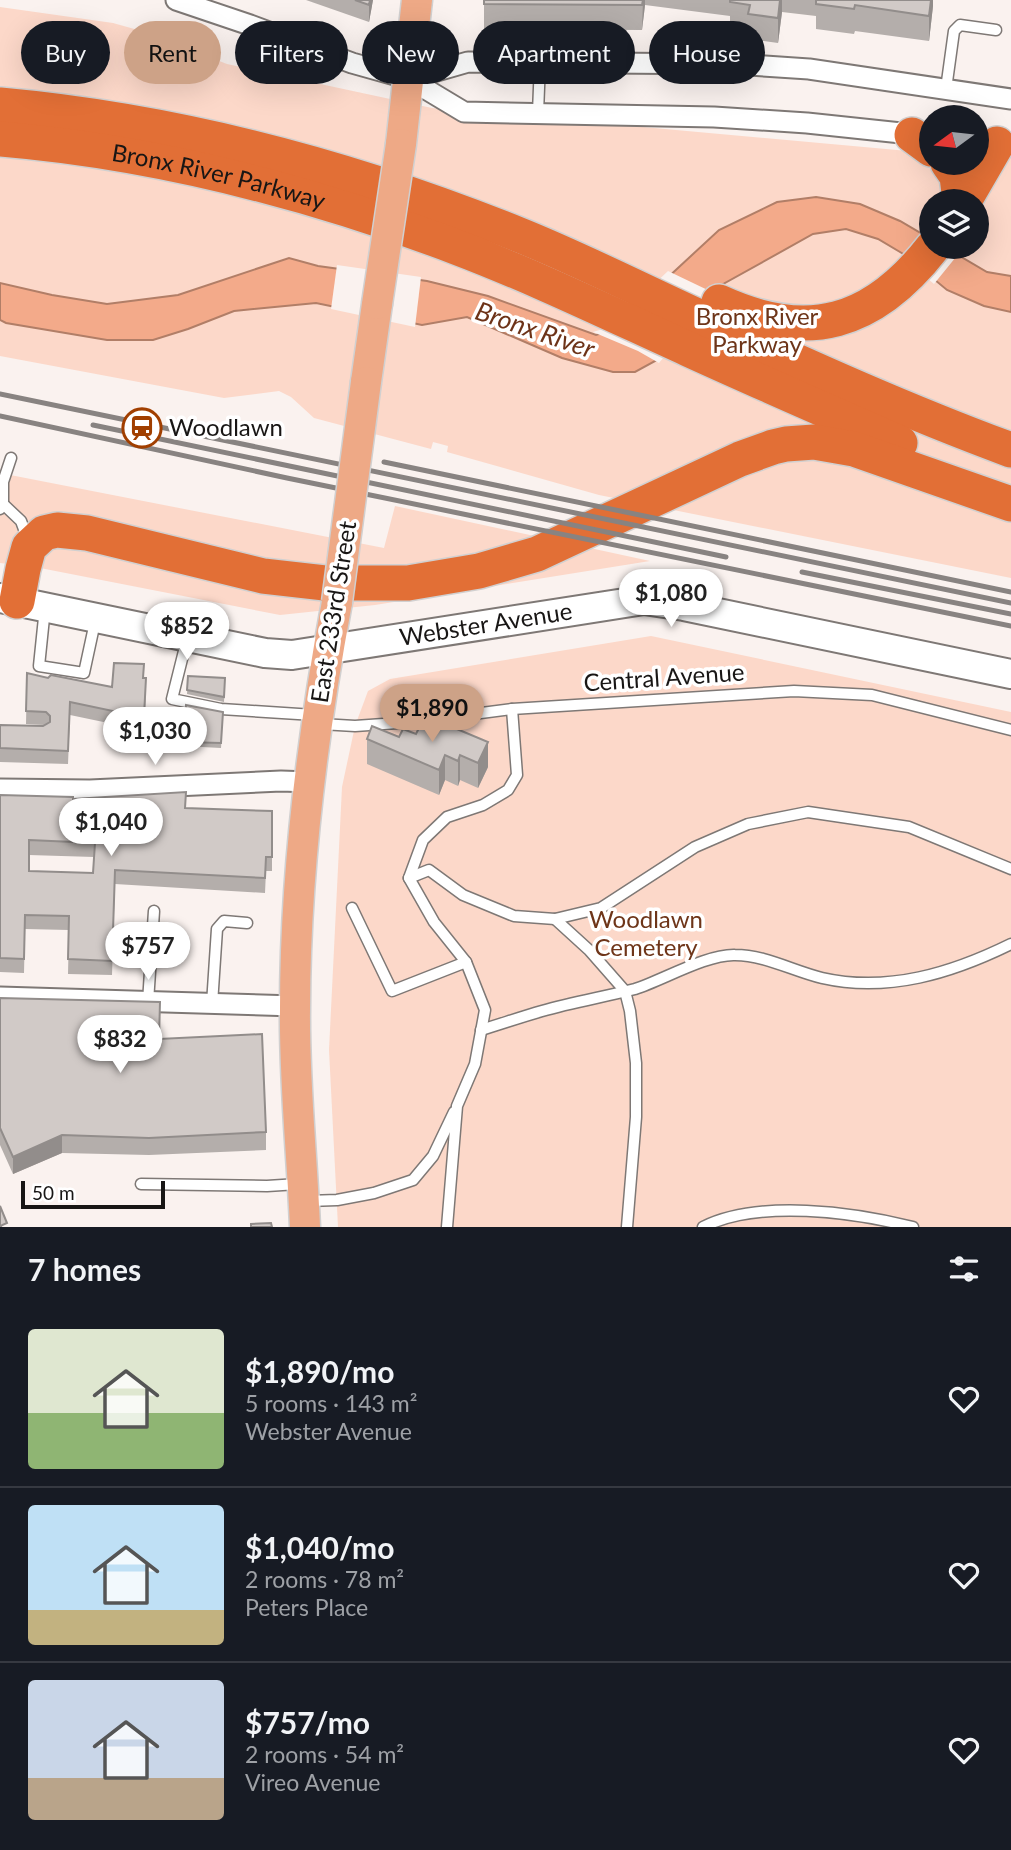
<!DOCTYPE html>
<html lang="en">
<head>
<meta charset="utf-8">
<style>
  :root { --surface:#171b24; --page:#20242c; --text:#f1f3f6; --muted:#9ea1a6; --line:#363941; --accent:#cda287 }
  body { margin:0; font-family:Lato,sans-serif; background:var(--page); color:var(--text); height:100vh; display:flex; flex-direction:column; font-size:26px; white-space:nowrap }
  * { box-sizing:border-box; margin:0 }
  p { font-size:23px; color:var(--muted) }
  .icon { flex:none; width:38px; height:38px; fill:none; stroke:currentColor; stroke-width:2; stroke-linecap:round; stroke-linejoin:round }
  .map { position:relative; height:1227px; overflow:hidden }
  .sheet { display:flex; flex-direction:column; background:var(--surface); flex:1 }
  .sheet>* { flex:none }
  .banner { position:absolute; left:21px; top:21px; width:970px; height:63px; display:flex; gap:14px }
  .needle { width:46px; rotate:255deg }
  .fabs { position:absolute; left:919px; top:105px; display:grid; gap:14px }
  .fabs a { display:grid; place-items:center; width:70px; height:70px; border-radius:50%; background:var(--surface); box-shadow:0 7px 28px #0002; font-size:35px }
  .scale { position:absolute; left:21px; bottom:18px; width:144px; box-sizing:border-box; padding-left:7px; border:4px solid #181615; border-top:0; font-size:19px; line-height:24px; white-space:nowrap; color:#181615; -webkit-text-stroke:5px #fff; paint-order:stroke }
  .price { position:absolute; translate:-50% -60px; padding:0 16px; border-radius:24px; background:#fff; color:#222; font-size:23px; line-height:46px; filter:drop-shadow(0 2px 4px #0008) }
  .price::after { content:''; position:absolute; left:50%; top:42px; width:21px; height:16px; margin-left:-10px; background:inherit; clip-path:polygon(0 0,100% 0,50% 100%) }
  .price.on { background:var(--accent); color:#111 }
  ul { padding:0; list-style:none }
  li { display:flex; align-items:center; gap:21px; height:175px; padding:0 28px }
  li+li { border-top:2px solid var(--line) }
  li span { display:grid; place-items:center; flex:none; width:196px; height:140px; border-radius:7px; color:#555 }
  li>.icon { margin-inline-start:auto }
  span .icon { width:84px; height:84px; fill:#fffc; stroke-width:1 }
  li b { font-size:30px }
  h2 { display:flex; justify-content:space-between; align-items:center; height:84px; padding:0 28px; font-size:30px }
  .chip { padding:0 24px; border-radius:32px; background:var(--surface); box-shadow:0 7px 28px #0002; font-size:24px; line-height:63px }
  .chip.on { background:var(--accent); color:#111 }
  .map>svg:first-child { display:block }
</style>
</head>
<body>
<div class="map">
<svg width="1011" height="1227" viewBox="0 0 1011 1227">
  <rect width="100%" height="100%" fill="#faf2ef"/>
  <g fill="#fcd8c9" fill-rule="evenodd">
    <path d="M 0,7 L 113,23 L 145,32 L 227,64 L 432,108 L 908,151 L 931,163 L 976,163 L 977,152 L 1011,158 L 1011,578 L 599,495 L 447,452 L 448,446 L 433,442 L 431,449 L 314,418 L 291,397 L 279,391 L 224,398 L 0,356 ZM 931,201 L 976,201 L 976,247 L 931,247 Z"/>
    <path d="M 0,473 L 384,548 L 395,506 L 650,561 L 375,605 L 280,615 L 35,567 L 0,563 Z"/>
    <path d="M 651,636 L 1011,712 L 1011,1227 L 338,1227 L 329,1050 L 342,787 L 355,726 L 368,691 L 390,679 Z"/>
  </g>
  <path fill="#f3aa8a" stroke="#b17e67" stroke-width="2" d="M 816,197 L 860,204 L 900,221 L 987,272 L 1011,276 L 1011,312 L 984,306 L 947,290 L 905,255 L 878,239 L 846,229 L 813,234 L 716,288 L 657,360 L 635,372 L 613,372 L 562,358 L 467,317 L 422,325 L 316,303 L 234,311 L 188,329 L 153,340 L 107,340 L 6,323 L 0,320 L 0,283 L 52,295 L 107,304 L 178,295 L 289,258 L 318,266 L 427,281 L 488,296 L 596,335 L 611,330 L 719,230 L 777,202 Z"/>
  <g fill="#faf2ef">
    <path d="M 931,247 L 951,247 L 960,252 L 934,284 L 903,258 Z"/>
    <path d="M 337,265 L 421,277 L 415,327 L 331,309 Z"/>
    <path d="M 668,271 L 716,294 L 659,363 L 638,351 L 593,332 L 609,327 Z"/>
  </g>
  <g fill="none" stroke-linecap="round" stroke-linejoin="round">
    <g stroke="#7e7875" stroke-width="13">
      <g id="service">
        <path d="M 946,89 L 954,31 L 960,25 L 996,30"/>
        <path d="M 538,113 L 540,62"/>
        <path d="M 3,504 L 21,521 L 28,540"/>
        <path d="M 0,509 L 3,504 L 3,482 L 11,458"/>
        <path d="M 45,608 L 39,666 L 84,673 L 95,622"/>
        <path d="M 187,639 L 172,699 L 221,709 L 314,715"/>
        <path d="M 321,724 L 355,726 L 412,722 L 512,709 L 794,691 L 872,695 L 1011,730"/>
        <path d="M 409,878 L 429,870 L 463,895 L 514,916 L 555,919 L 601,908 L 695,847 L 748,824 L 808,812 L 909,827 L 1011,869"/>
        <path d="M 352,908 L 392,991 L 466,962"/>
        <path d="M 555,919 L 589,950 L 625,991 L 630,1011 L 636,1063 L 636,1117 L 627,1227"/>
        <path d="M 148,1002 L 154,911"/>
        <path d="M 212,1004 L 217,929 L 224,921 L 247,923"/>
        <path d="M 481,1030 C 501,1024 521,1017 542,1011 C 572,1002 604,997 635,989 C 663,980 707,954 735,955 C 765,955 793,971 822,978 C 888,993 952,973 1011,944"/>
        <path d="M 141,1184 L 267,1186 L 298,1184"/>
        <path d="M 308,1201 L 337,1200 L 374,1193 L 413,1180 L 433,1156 L 454,1112"/>
        <path d="M 447,1227 L 457,1106 L 475,1064 L 485,1010 L 466,962 L 434,922 L 409,878 L 423,840 L 447,817 L 483,805 L 508,790 L 517,775 L 512,709"/>
        <path d="M 703,1227 C 759,1199 853,1212 913,1227"/>
      </g>
    </g>
    <g stroke="#7e7875" stroke-width="23">
      <g id="minor">
        <path d="M 176,0 L 250,25 L 352,63 L 409,79 L 464,112 L 714,117 L 807,123 L 920,135"/>
        <path d="M 409,79 L 468,62 L 734,64 L 809,69 L 1011,99"/>
        <path d="M 0,789 L 90,790 L 281,781 L 309,782"/>
        <path d="M 0,997 L 295,1006"/>
      </g>
    </g>
    <g stroke="#7e7875" stroke-width="32">
      <g id="secondary">
        <path id="s1" d="M 0,598 L 188,637 L 265,653 L 292,655 L 644,600 L 684,606 L 1011,674"/>
      </g>
    </g>
    <g stroke="#d1d0d0" stroke-width="33">
      <g id="primary">
        <path d="M 401,144 L 417,0"/>
        <path d="M 366,382 L 377,304"/>
        <path d="M 305,1227 C 302,1154 294,1082 295,1009 C 295,872 312,737 337,602"/>
      </g>
    </g>
    <g stroke="#d1d0d0" stroke-width="38">
      <g id="motorway">
        <path d="M 0,105 C 176,121 353,168 517,234 C 582,260 644,292 708,321 C 808,367 908,412 1011,450"/>
        <path d="M 912,135 L 931,149"/>
        <path id="s2" d="M 0,139 C 156,152 310,192 456,247 C 535,277 611,314 688,349 C 758,381 829,412 900,443"/>
        <path d="M 948,163 L 957,176 L 960,201"/>
        <path d="M 964,201 L 997,144"/>
        <path d="M 719,302 C 808,343 873,324 933,247"/>
        <path d="M 17,601 L 23,569 L 29,547 L 44,533 L 57,530 L 87,533 L 263,576 L 325,583 L 408,583 L 479,571 L 537,554 L 740,459 L 773,447 L 786,444 L 814,442 L 854,449 L 1011,504"/>
      </g>
    </g>
    <use href="#service" stroke="#fff" stroke-width="10"/>
    <use href="#minor" stroke="#fff" stroke-width="19"/>
    <use href="#secondary" stroke="#fff" stroke-width="28"/>
    <use href="#primary" stroke="#eea986" stroke-width="30"/>
    <use href="#motorway" stroke="#e26f36" stroke-width="35"/>
    <g stroke="#888381" stroke-width="5">
      <path d="M 0,394 L 1011,603"/>
      <path d="M 0,416 L 287,478 L 1011,626"/>
      <path d="M 93,425 L 726,557"/>
      <path d="M 384,462 L 1011,592"/>
      <path d="M 802,572 L 1011,614"/>
    </g>
    <g stroke="#d1d0d0" stroke-width="33" stroke-linecap="butt">
      <g id="primary-bridge">
        <path d="M 377,304 L 401,144"/>
        <path d="M 337,602 L 366,382"/>
      </g>
    </g>
    <use href="#primary-bridge" stroke="#eea986" stroke-width="30"/>
  </g>
  <g fill="#b4aeab" fill-rule="evenodd">
    <path d="M 306,0 L 373,0 L 369,22 Z"/>
    <path d="M 484,0 L 933,0 L 933,6 L 929,41 L 855,31 L 854,34 L 816,29 L 816,16 L 782,12 L 778,43 L 748,39 L 748,30 L 730,27 L 730,16 L 645,5 L 642,30 L 484,29 Z"/>
    <path d="M 27,673 L 48,678 L 112,687 L 144,678 L 146,691 L 144,730 L 140,730 L 140,742 L 112,741 L 113,724 L 70,715 L 68,764 L 0,762 L 0,725 L 44,725 L 26,724 Z"/>
    <path d="M 188,676 L 225,678 L 224,702 L 187,694 Z"/>
    <path d="M 186,705 L 223,712 L 221,748 L 183,746 Z"/>
    <path d="M 416,734 L 488,767 L 478,788 L 460,780 L 458,786 L 445,780 L 439,795 L 367,764 L 367,739 L 399,737 Z"/>
    <path d="M 0,795 L 186,808 L 272,811 L 272,871 L 266,871 L 265,893 L 115,884 L 112,975 L 68,974 L 69,930 L 25,929 L 24,973 L 0,972 ZM 29,855 L 94,857 L 93,873 L 29,871 Z"/>
    <path d="M 0,998 L 159,1039 L 266,1132 L 266,1150 L 149,1155 L 62,1153 L 13,1174 L 0,1145 Z"/>
  </g>
  <g fill="#928d8b">
    <path d="M 370,0 L 373,0 L 369,22 L 369,5 Z"/>
    <path d="M 643,0 L 645,0 L 645,5 L 642,30 Z"/>
    <path d="M 780,0 L 782,0 L 782,12 L 778,43 L 778,18 Z"/>
    <path d="M 931,0 L 933,0 L 933,6 L 929,41 L 929,16 Z"/>
    <path d="M 488,742 L 488,767 L 478,788 L 478,763 Z"/>
    <path d="M 445,755 L 445,780 L 439,795 L 439,770 Z"/>
    <path d="M 460,755 L 460,780 L 458,786 L 458,761 Z"/>
    <path d="M 62,1135 L 62,1153 L 13,1174 L 13,1157 Z"/>
  </g>
  <g fill="#d1cac7" stroke="#928d8b" stroke-width="2" fill-rule="evenodd">
    <path d="M 355,0 L 370,0 L 369,5 Z"/>
    <path d="M 484,0 L 643,0 L 642,5 L 484,4 Z"/>
    <path d="M 730,0 L 780,0 L 778,18 L 748,14 L 750,5 L 730,2 Z"/>
    <path d="M 816,0 L 931,0 L 929,16 L 855,5 L 854,9 L 816,4 Z"/>
    <path d="M 114,663 L 144,664 L 143,678 L 146,678 L 144,716 L 140,716 L 140,729 L 112,728 L 113,711 L 70,702 L 68,751 L 0,748 L 0,725 L 43,726 L 50,722 L 50,716 L 46,712 L 26,711 L 27,673 L 48,678 L 51,675 L 112,687 Z"/>
    <path d="M 188,676 L 225,678 L 224,697 L 187,690 Z"/>
    <path d="M 186,705 L 223,712 L 221,743 L 183,742 Z"/>
    <path d="M 433,719 L 488,742 L 478,763 L 460,755 L 458,761 L 445,755 L 439,770 L 367,739 L 372,726 L 399,737 L 403,729 L 416,734 L 422,722 L 431,724 Z"/>
    <path d="M 186,792 L 185,808 L 272,811 L 272,857 L 266,857 L 265,878 L 115,870 L 112,961 L 68,959 L 69,916 L 25,915 L 24,959 L 0,958 L 0,795 L 73,797 L 73,799 ZM 29,840 L 95,843 L 93,873 L 29,871 Z"/>
    <path d="M 0,998 L 160,1002 L 159,1039 L 262,1034 L 266,1132 L 149,1138 L 62,1135 L 13,1157 L 0,1128 Z"/>
    <path d="M 0,1206 L 7,1223 L 0,1226 L 1,1227 L 0,1227 Z"/>
    <path d="M 271,1223 L 272,1227 L 251,1227 L 251,1224 Z"/>
  </g>
  <defs>
    <g id="station-ring" transform="scale(2.0125)"><circle r="9.5" fill="#fff" stroke="#a13f00" stroke-width="1.5"/><path d="M-3-6H3Q5-6 5-4V2Q5 4 3 4L4.5 6H3L1.5 4h-3L-3 6H-4.5L-3 4Q-5 4-5 2V-4Q-5-6-3-6ZM-3.5-4v3h7v-3ZM-3.5 1v1.5H-2V1ZM2 1v1.5H3.5V1Z" fill="#a13f00"/></g>
  </defs>
  <g fill-rule="evenodd">
    <use href="#station-ring" x="142" y="428"/>
  </g>
  <g text-anchor="middle" stroke-width="7" stroke-linejoin="round" paint-order="stroke">
    <g font-size="24" fill="#181615" stroke="#fff">
      <text dy="8" stroke="none"><textPath href="#s2" startOffset="222">Bronx River Parkway</textPath></text>
      <text transform="translate(334 612) rotate(-81)" y="8">East 233rd Street</text>
      <text dy="8" stroke="none"><textPath href="#s1" startOffset="494">Webster Avenue</textPath></text>
      <text transform="translate(664 678) rotate(-4)" y="8">Central Avenue</text>
    </g>
    <g font-size="24" fill="#6e3519" stroke="#fff">
      <text x="757" y="325">Bronx River<tspan x="757" dy="28">Parkway</tspan></text>
      <text x="646" y="928">Woodlawn<tspan x="646" dy="28">Cemetery</tspan></text>
    </g>
    <g font-size="24" fill="#181615" stroke="#fff" text-anchor="start">
      <text x="169" y="436">Woodlawn</text>
    </g>
    <g font-size="26" font-style="italic" fill="#6d3318" stroke="#fff">
      <text transform="translate(535 330) rotate(19)" y="9">Bronx River</text>
    </g>
  </g>
</svg>
<div class="fabs">
<a><svg class="needle" viewBox="-14 -14 28 28"><path d="M0-13l5 13h-10z" fill="#e53935"/><path d="M0 13l5-13h-10z" fill="#9ea1a6"/></svg></a>
<a><svg class="icon" aria-label="layers" viewBox="0 0 24 24"><path d="M12 4l9 5-9 5-9-5zM3 14l9 5 9-5"/></svg></a>
</div>
<div class="scale">50 m</div>
<b class="price" style="left:671px;top:629px">$1,080</b>
<b class="price" style="left:187px;top:662px">$852</b>
<b class="price on" style="left:432px;top:744px">$1,890</b>
<b class="price" style="left:155px;top:767px">$1,030</b>
<b class="price" style="left:111px;top:858px">$1,040</b>
<b class="price" style="left:148px;top:982px">$757</b>
<b class="price" style="left:120px;top:1075px">$832</b>
<div class="banner">
<a class="chip">Buy</a>
<a class="chip on">Rent</a>
<a class="chip">Filters</a>
<a class="chip">New</a>
<a class="chip">Apartment</a>
<a class="chip">House</a>
</div>
</div>
<section class="sheet">
<h2>7 homes<svg class="icon" aria-label="filters" viewBox="0 0 24 24"><path d="M4 7h16M4 17h16"/><circle cx="9" cy="7" r="2"/><circle cx="15" cy="17" r="2"/></svg></h2>
<ul>
<li><span style="background:linear-gradient(#dfe7d0 60%,#8fb573 0)"><svg class="icon" aria-label="home" viewBox="0 0 24 24"><path d="M3 11l9-7 9 7M6 9v11h12V9"/></svg></span><div><b>$1,890/mo</b><p>5 rooms · 143 m²</p><p>Webster Avenue</p></div><svg class="icon" aria-label="heart" viewBox="0 0 24 24"><path d="M12 20l-8-8c-3-5 5-10 8-4 3-6 11-1 8 4z"/></svg></li>
<li><span style="background:linear-gradient(#bfe0f5 75%,#c2b280 0)"><svg class="icon" aria-label="home" viewBox="0 0 24 24"><path d="M3 11l9-7 9 7M6 9v11h12V9"/></svg></span><div><b>$1,040/mo</b><p>2 rooms · 78 m²</p><p>Peters Place</p></div><svg class="icon" aria-label="heart" viewBox="0 0 24 24"><path d="M12 20l-8-8c-3-5 5-10 8-4 3-6 11-1 8 4z"/></svg></li>
<li><span style="background:linear-gradient(#c9d6e8 70%,#b9a48a 0)"><svg class="icon" aria-label="home" viewBox="0 0 24 24"><path d="M3 11l9-7 9 7M6 9v11h12V9"/></svg></span><div><b>$757/mo</b><p>2 rooms · 54 m²</p><p>Vireo Avenue</p></div><svg class="icon" aria-label="heart" viewBox="0 0 24 24"><path d="M12 20l-8-8c-3-5 5-10 8-4 3-6 11-1 8 4z"/></svg></li>
</ul>
</section>
</body>
</html>
